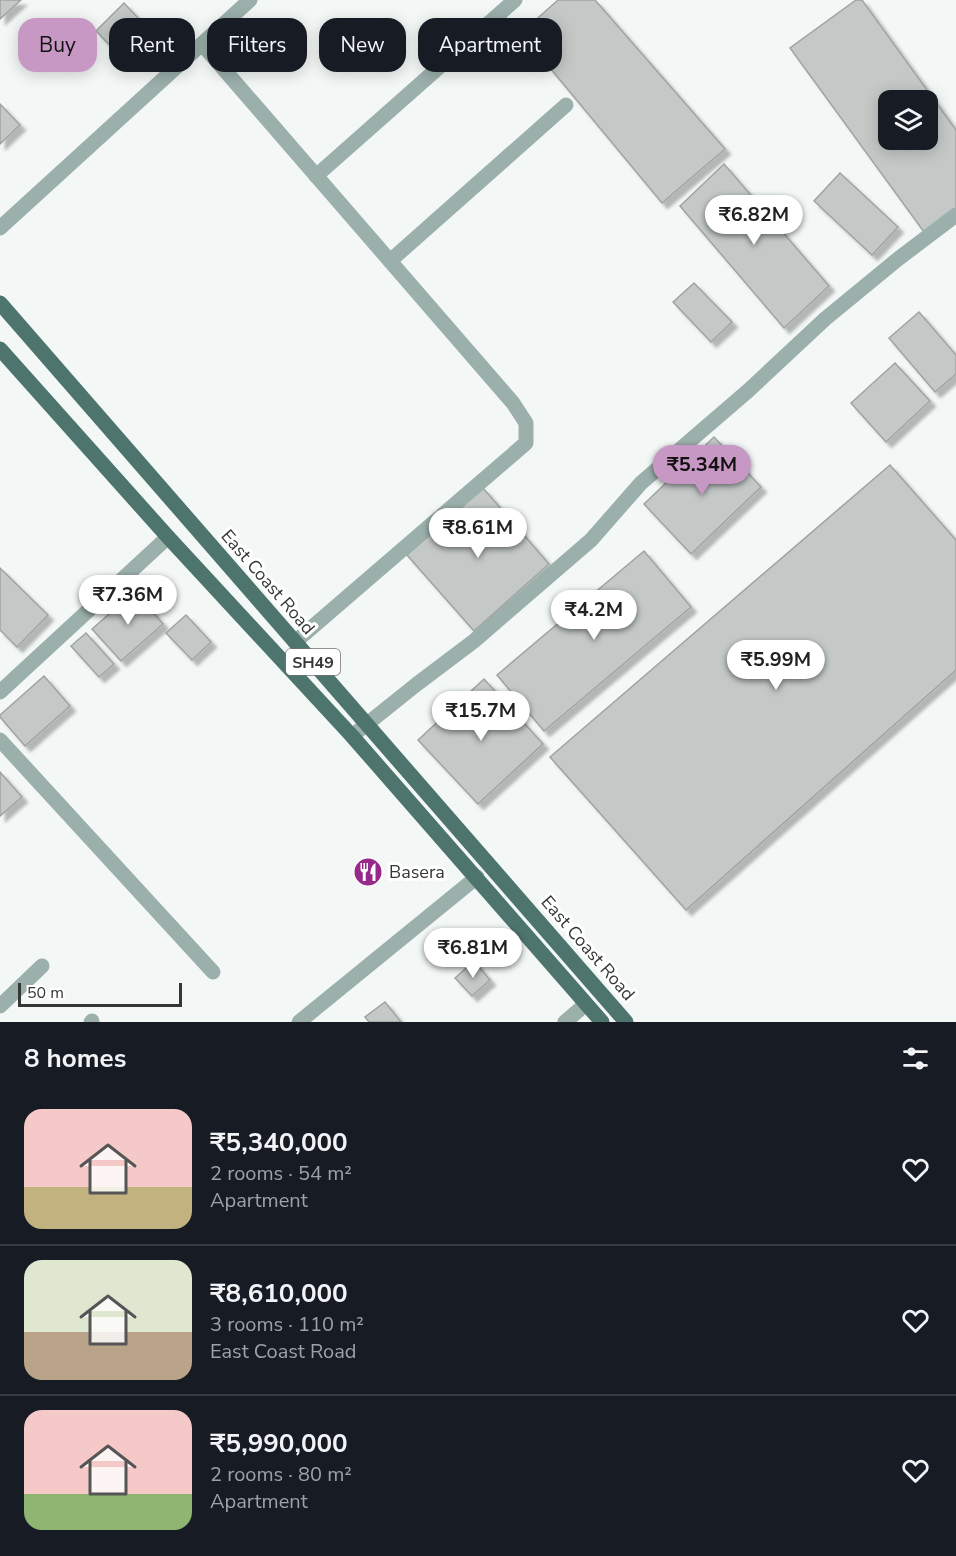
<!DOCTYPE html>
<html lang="en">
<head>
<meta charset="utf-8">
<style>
  :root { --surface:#171b24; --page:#242831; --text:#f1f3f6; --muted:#9ea1a6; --line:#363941; --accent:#c898c5 }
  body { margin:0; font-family:"Nunito Sans",sans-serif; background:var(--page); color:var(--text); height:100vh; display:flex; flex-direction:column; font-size:22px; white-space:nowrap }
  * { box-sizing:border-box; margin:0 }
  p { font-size:20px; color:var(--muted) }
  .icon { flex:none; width:33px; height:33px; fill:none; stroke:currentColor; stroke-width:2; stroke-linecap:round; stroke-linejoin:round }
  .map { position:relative; height:1022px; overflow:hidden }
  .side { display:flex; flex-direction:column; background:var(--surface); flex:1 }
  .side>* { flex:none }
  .guide { position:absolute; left:18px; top:18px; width:600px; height:54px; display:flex; gap:12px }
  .controls { position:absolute; left:878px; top:90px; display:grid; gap:12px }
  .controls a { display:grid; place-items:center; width:60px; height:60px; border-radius:12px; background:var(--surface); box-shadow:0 3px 15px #0003; font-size:30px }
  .scale { position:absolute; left:18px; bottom:15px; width:164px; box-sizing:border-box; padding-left:6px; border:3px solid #353736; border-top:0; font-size:16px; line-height:21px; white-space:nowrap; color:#353736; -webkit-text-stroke:4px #fff; paint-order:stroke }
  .price { position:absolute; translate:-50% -51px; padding:0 14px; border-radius:21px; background:#fff; color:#222; font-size:20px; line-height:39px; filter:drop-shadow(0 2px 3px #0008) }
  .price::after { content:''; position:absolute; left:50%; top:36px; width:18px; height:14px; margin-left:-9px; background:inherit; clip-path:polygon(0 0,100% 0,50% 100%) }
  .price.selected { background:var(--accent); color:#111 }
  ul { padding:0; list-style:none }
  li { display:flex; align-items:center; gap:18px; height:150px; padding:0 24px }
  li+li { border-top:2px solid var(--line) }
  li span { display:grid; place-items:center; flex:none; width:168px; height:120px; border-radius:18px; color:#555 }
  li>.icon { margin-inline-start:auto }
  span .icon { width:72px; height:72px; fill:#fffc; stroke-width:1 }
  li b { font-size:26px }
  h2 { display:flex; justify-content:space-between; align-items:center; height:72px; padding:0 24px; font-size:26px }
  .chip { padding:0 21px; border-radius:18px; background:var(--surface); box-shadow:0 3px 15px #0003; font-size:21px; line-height:54px }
  .chip.selected { background:var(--accent); color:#111 }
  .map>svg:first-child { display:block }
</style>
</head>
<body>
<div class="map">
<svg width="956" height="1022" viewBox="0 0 956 1022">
  <defs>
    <filter id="shadow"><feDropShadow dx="5.5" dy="5.5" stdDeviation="1.5" flood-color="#0004"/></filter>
  </defs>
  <rect width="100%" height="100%" fill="#f3f8f7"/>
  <g fill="#c4c9c8" stroke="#9fa3a2" stroke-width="1.5" fill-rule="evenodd" filter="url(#shadow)">
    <path d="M 0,0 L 21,0 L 0,19 Z"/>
    <path d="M 558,0 L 595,0 L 725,149 L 662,203 L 521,33 Z"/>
    <path d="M 856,0 L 862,0 L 956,130 L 956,208 L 924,232 L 790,48 ZM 888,100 L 927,100 L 927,140 L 888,140 Z"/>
    <path d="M 124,3 L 154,35 L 126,62 L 96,31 Z"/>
    <path d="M 0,104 L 20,125 L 0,144 Z"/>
    <path d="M 724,164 L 829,286 L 784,328 L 680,206 Z"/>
    <path d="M 840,173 L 898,227 L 872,255 L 814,201 Z"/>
    <path d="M 694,283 L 732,322 L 711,342 L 673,302 Z"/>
    <path d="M 919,312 L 956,355 L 956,374 L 935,392 L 889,338 Z"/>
    <path d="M 895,363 L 930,401 L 886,442 L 851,403 Z"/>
    <path d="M 714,437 L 761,487 L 691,554 L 644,504 Z"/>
    <path d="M 890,465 L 956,540 L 956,670 L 686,910 L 550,757 Z"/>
    <path d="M 483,488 L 549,564 L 474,631 L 407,555 Z"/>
    <path d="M 644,551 L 691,607 L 544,731 L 497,675 Z"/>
    <path d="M 0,568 L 48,615 L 17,647 L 0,630 Z"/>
    <path d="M 135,591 L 163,624 L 121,661 L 92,629 Z"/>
    <path d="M 186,615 L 211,642 L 192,660 L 166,633 Z"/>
    <path d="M 86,633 L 114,664 L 99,677 L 71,646 Z"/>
    <path d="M 44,676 L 70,706 L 25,746 L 0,717 L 0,715 Z"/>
    <path d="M 484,679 L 543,744 L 478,804 L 418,740 Z"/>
    <path d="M 0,772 L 22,797 L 0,816 Z"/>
    <path d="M 474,961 L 490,980 L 472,996 L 455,978 Z"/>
    <path d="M 385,1002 L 401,1022 L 369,1022 L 365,1017 Z"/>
  </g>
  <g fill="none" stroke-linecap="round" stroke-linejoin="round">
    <g stroke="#9bafab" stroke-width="15">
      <path d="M 202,44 L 513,403 L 526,423 L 526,443 L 295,642"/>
      <path d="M 316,176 L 515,0"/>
      <path d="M 0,228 L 250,0"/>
      <path d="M 390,261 L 566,105"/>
      <path d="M 0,692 L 168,537"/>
      <path d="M 352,736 L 417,684 L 474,641 L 591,540 L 641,483 L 749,390 L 825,319 L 898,259 L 956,215"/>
      <path d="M 0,740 L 213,972"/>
      <path d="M 0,1006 L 42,966"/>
      <path d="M 91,1022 L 92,1021"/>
      <path d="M 299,1022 L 477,877"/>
      <path d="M 565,1022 L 586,1004"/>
    </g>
    <g stroke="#4d746d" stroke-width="15">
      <path d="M 0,303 L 626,1022"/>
      <path d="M 0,349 L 168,537 L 352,736 L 602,1022"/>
    </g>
  </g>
  <defs>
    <g id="restaurant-disc" transform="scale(1.5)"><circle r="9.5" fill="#96298a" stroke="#fff"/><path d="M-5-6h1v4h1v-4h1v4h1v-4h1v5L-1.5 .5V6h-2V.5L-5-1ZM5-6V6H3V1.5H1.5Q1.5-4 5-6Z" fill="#fff"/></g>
  </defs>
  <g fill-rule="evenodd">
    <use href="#restaurant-disc" x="368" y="872"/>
  </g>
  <g text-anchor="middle" stroke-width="6" stroke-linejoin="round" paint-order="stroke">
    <rect fill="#fff" stroke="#727372" stroke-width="1.5" x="286" y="649" width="54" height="26" rx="4.5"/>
    <g font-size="16" font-weight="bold" fill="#353736">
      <text x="313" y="668">SH49</text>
    </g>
    <g font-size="18" fill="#353736" stroke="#fff">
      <text transform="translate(268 582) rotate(49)" y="6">East Coast Road</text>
      <text transform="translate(588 948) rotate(49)" y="6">East Coast Road</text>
    </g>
    <g font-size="18" fill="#353736" stroke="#fff" text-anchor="start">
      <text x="389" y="878">Basera</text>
    </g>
  </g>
</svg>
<div class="controls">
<a><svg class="icon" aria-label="layers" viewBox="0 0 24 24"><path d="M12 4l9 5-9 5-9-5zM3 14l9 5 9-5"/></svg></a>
</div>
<div class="scale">50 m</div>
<b class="price" style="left:754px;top:246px">₹6.82M</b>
<b class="price selected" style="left:702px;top:496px">₹5.34M</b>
<b class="price" style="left:478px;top:559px">₹8.61M</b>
<b class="price" style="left:128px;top:626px">₹7.36M</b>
<b class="price" style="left:594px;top:641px">₹4.2M</b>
<b class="price" style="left:776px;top:691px">₹5.99M</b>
<b class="price" style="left:481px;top:742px">₹15.7M</b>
<b class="price" style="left:473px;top:979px">₹6.81M</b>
<div class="guide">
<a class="chip selected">Buy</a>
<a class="chip">Rent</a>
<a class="chip">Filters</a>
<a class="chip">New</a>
<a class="chip">Apartment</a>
</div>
</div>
<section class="side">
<h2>8 homes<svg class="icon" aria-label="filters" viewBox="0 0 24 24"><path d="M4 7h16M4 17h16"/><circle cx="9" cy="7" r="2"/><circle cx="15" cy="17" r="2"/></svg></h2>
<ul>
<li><span style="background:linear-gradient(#f6c9c9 65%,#c2b280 0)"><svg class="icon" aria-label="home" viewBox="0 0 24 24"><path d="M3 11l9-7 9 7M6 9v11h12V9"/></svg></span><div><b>₹5,340,000</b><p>2 rooms · 54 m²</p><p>Apartment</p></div><svg class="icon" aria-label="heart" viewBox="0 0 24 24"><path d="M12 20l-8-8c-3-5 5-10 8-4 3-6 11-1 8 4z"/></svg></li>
<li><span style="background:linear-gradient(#dfe7d0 60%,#b9a48a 0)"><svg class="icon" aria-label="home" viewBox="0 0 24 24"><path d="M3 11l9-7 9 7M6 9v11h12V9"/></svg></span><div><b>₹8,610,000</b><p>3 rooms · 110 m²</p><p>East Coast Road</p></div><svg class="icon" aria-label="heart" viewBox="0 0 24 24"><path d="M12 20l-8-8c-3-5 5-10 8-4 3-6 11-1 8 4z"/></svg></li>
<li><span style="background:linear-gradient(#f6c9c9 70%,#8fb573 0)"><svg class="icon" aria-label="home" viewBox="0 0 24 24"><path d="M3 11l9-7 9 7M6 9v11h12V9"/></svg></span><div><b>₹5,990,000</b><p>2 rooms · 80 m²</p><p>Apartment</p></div><svg class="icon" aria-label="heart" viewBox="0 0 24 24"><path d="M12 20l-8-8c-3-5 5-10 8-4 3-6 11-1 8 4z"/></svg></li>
</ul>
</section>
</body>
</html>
